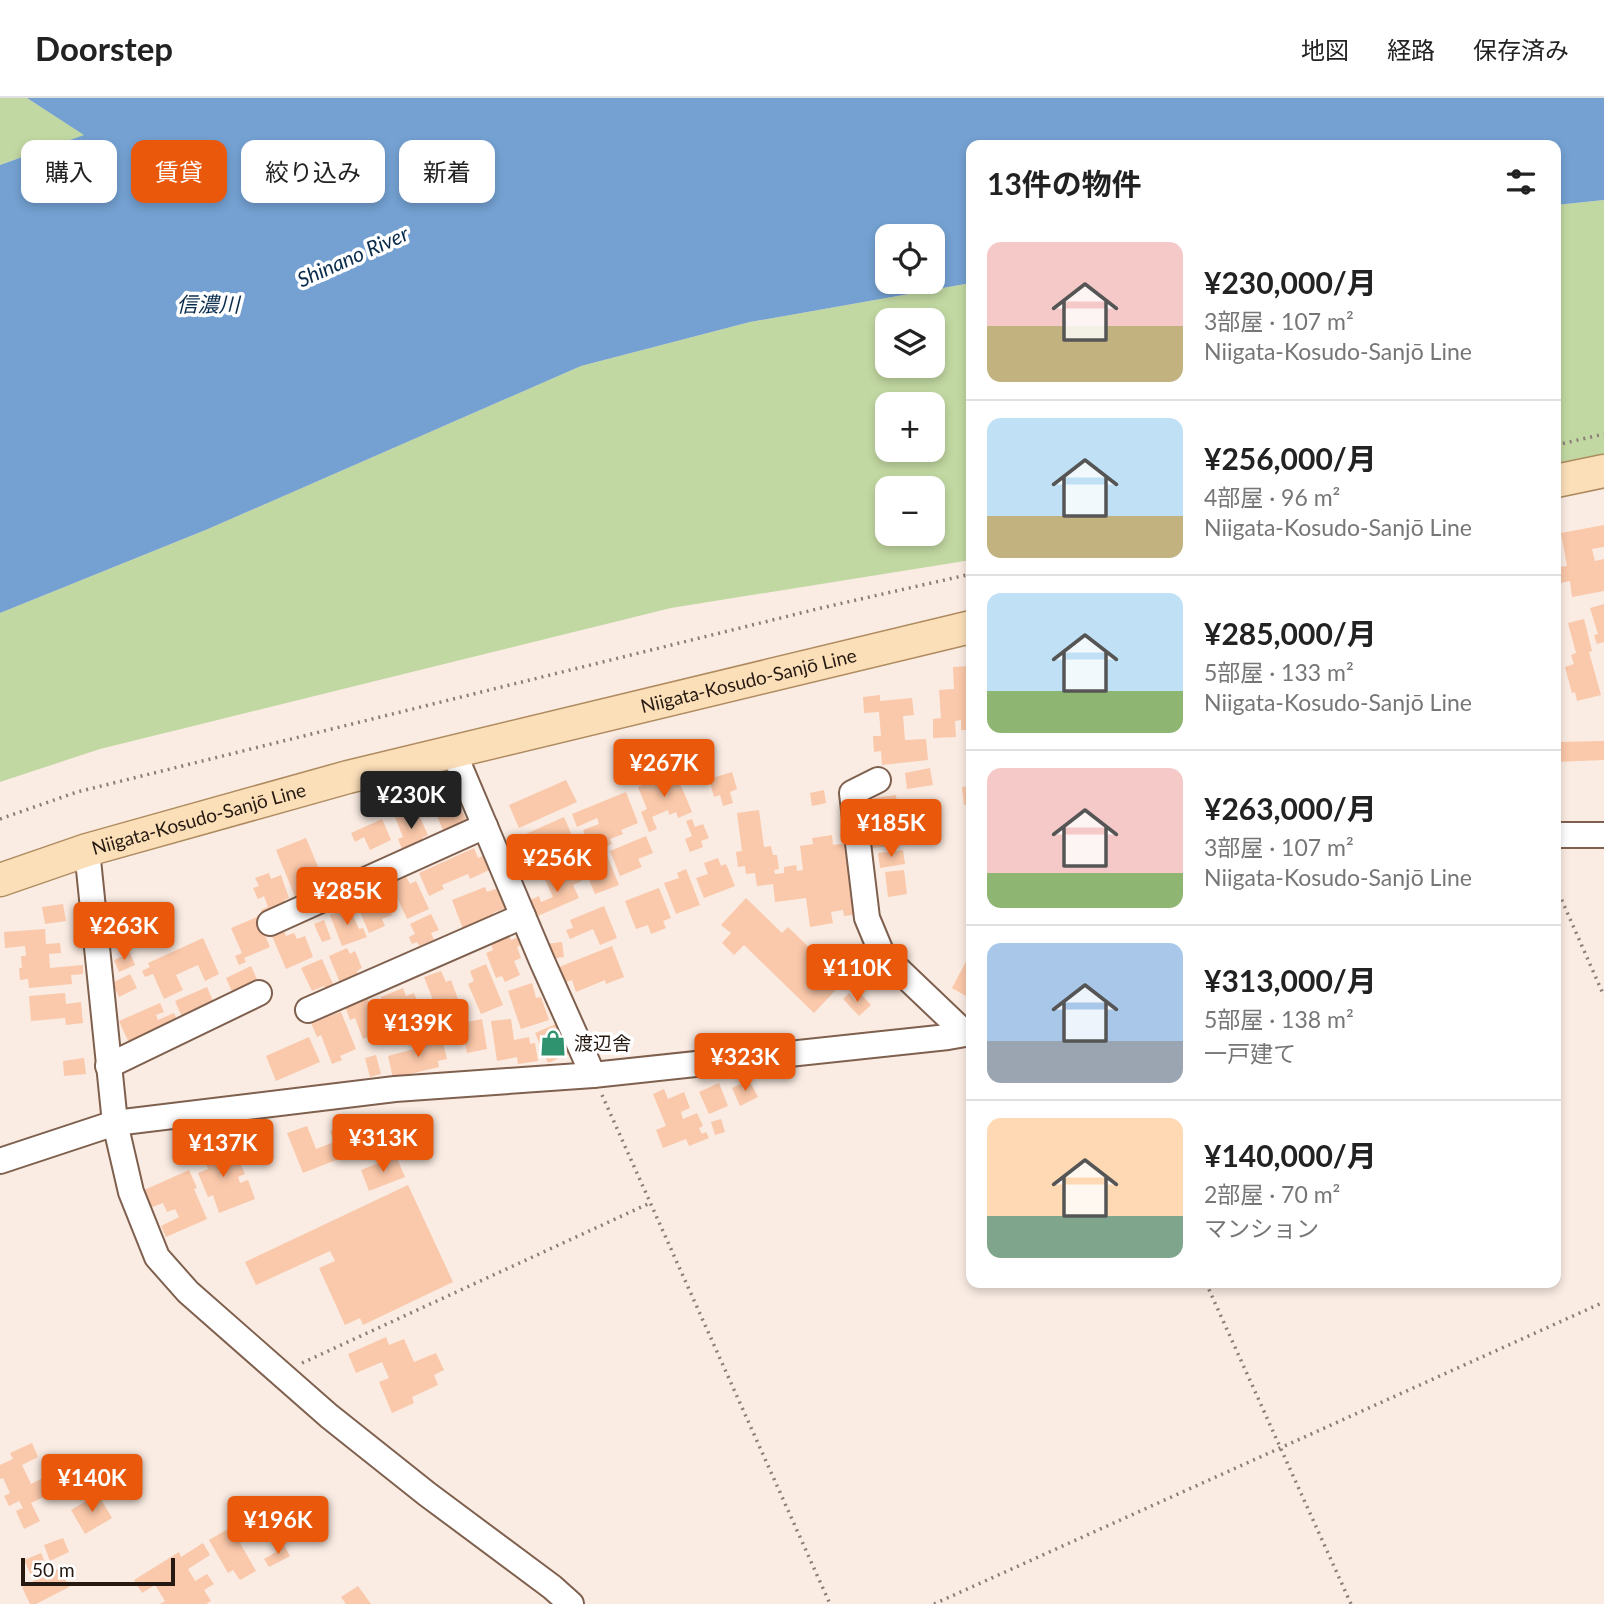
<!DOCTYPE html>
<html lang="ja">
<head>
<meta charset="utf-8">
<style>
  :root { --surface:#fff; --page:#f6f6f6; --text:#222; --muted:#767676; --line:#e0e0e0; --accent:#ea580c }
  body { margin:0; font-family:Lato,"Noto Sans JP",sans-serif; background:var(--page); color:var(--text); height:100vh; display:flex; flex-direction:column; font-size:26px; white-space:nowrap }
  * { box-sizing:border-box; margin:0 }
  p { font-size:23px; color:var(--muted) }
  .icon { flex:none; width:38px; height:38px; fill:none; stroke:currentColor; stroke-width:2; stroke-linecap:round; stroke-linejoin:round }
  .map { position:relative; flex:1; overflow:hidden }
  .drawer { position:absolute; left:966px; top:42px; width:595px; height:1148px; display:flex; flex-direction:column; background:var(--surface); border-radius:14px; box-shadow:0 4px 10px #0003 }
  .drawer>* { flex:none }
  .guide { position:absolute; left:21px; top:42px; width:665px; height:63px; display:flex; gap:14px }
  .tools { position:absolute; left:875px; top:126px; display:grid; gap:14px }
  .tools a { display:grid; place-items:center; width:70px; height:70px; border-radius:14px; background:var(--surface); box-shadow:0 4px 10px #0003; font-size:35px }
  .scale { position:absolute; left:21px; bottom:18px; width:154px; box-sizing:border-box; padding-left:7px; border:4px solid #251911; border-top:0; font-size:19px; line-height:24px; white-space:nowrap; color:#251911; -webkit-text-stroke:5px #fff; paint-order:stroke }
  .price { position:absolute; translate:-50% -60px; padding:0 16px; border-radius:7px; background:var(--accent); color:#fff; font-size:23px; line-height:46px; filter:drop-shadow(0 2px 4px #0008) }
  .price::after { content:''; position:absolute; left:50%; top:42px; width:21px; height:16px; margin-left:-10px; background:inherit; clip-path:polygon(0 0,100% 0,50% 100%) }
  .price.active { background:#222; color:#fff }
  ul { padding:0; list-style:none }
  li { display:flex; align-items:center; gap:21px; height:175px; padding:0 21px }
  li+li { border-top:2px solid var(--line) }
  li span { display:grid; place-items:center; flex:none; width:196px; height:140px; border-radius:14px; color:#555 }
  li>.icon { margin-inline-start:auto }
  span .icon { width:84px; height:84px; fill:#fffc; stroke-width:1 }
  li b { font-size:30px }
  h2 { display:flex; justify-content:space-between; align-items:center; height:84px; padding:0 21px; font-size:30px }
  .pill { padding:0 24px; border-radius:14px; background:var(--surface); box-shadow:0 4px 10px #0003; font-size:24px; line-height:63px }
  .pill.active { background:var(--accent); color:#fff }
  header { display:flex; align-items:center; gap:42px; box-sizing:border-box; height:98px; padding:0 35px; background:var(--surface); border-bottom:2px solid var(--line) }
  header strong { font-size:33px }
  nav { display:flex; gap:38px; margin-inline-start:auto; font-size:24px }
  .map>svg:first-child { display:block }
</style>
</head>
<body>
<header>
<strong>Doorstep</strong>
<nav><a>地図</a><a>経路</a><a>保存済み</a></nav>
</header>
<div class="map">
<svg width="1604" height="1506" viewBox="0 0 1604 1506">
  <rect width="100%" height="100%" fill="#faece3"/>
  <g fill="#c2d8a2" fill-rule="evenodd">
    <path d="M 0,0 L 27,0 L 85,37 L 0,67 Z"/>
    <path d="M 1604,102 L 1604,356 L 1556,366 L 1556,107 Z"/>
    <path d="M 971,185 L 971,462 L 671,510 L 100,651 L 0,684 L 0,515 L 208,431 L 581,268 L 750,224 ZM 887,222 L 933,222 L 933,268 L 887,268 ZM 887,306 L 933,306 L 933,352 L 887,352 ZM 887,390 L 933,390 L 933,436 L 887,436 Z"/>
  </g>
  <path fill="#74a1d2" fill-rule="evenodd" d="M 27,0 L 1604,0 L 1604,102 L 1556,107 L 1556,47 L 971,47 L 971,185 L 750,224 L 581,268 L 208,431 L 0,515 L 0,67 L 84,37 ZM 887,138 L 933,138 L 933,184 L 887,184 Z"/>
  <g fill="#fac8aa">
    <path d="M 1604,427 L 1604,449 L 1592,451 L 1595,463 L 1604,461 L 1604,493 L 1572,499 L 1570,483 L 1560,485 L 1557,469 L 1567,468 L 1561,435 Z"/>
    <path d="M 1604,506 L 1604,544 L 1597,546 L 1594,537 L 1598,536 L 1590,510 Z"/>
    <path d="M 1584,521 L 1592,553 L 1589,554 L 1601,597 L 1577,603 L 1575,594 L 1572,595 L 1565,569 L 1574,566 L 1571,557 L 1576,555 L 1568,525 Z"/>
    <path d="M 969,568 L 970,594 L 971,594 L 971,632 L 961,632 L 961,622 L 955,623 L 956,639 L 933,640 L 933,621 L 941,620 L 939,592 L 954,591 L 953,569 Z"/>
    <path d="M 880,597 L 880,603 L 912,600 L 914,617 L 903,618 L 905,642 L 926,641 L 928,662 L 882,667 L 881,653 L 874,654 L 873,638 L 881,638 L 879,614 L 864,615 L 863,599 Z"/>
    <path d="M 1604,643 L 1604,662 L 1556,664 L 1556,644 Z"/>
    <path d="M 930,670 L 933,687 L 907,691 L 905,675 Z"/>
    <path d="M 675,673 L 692,714 L 678,720 L 676,714 L 669,717 L 668,712 L 652,719 L 657,731 L 649,734 L 641,714 L 647,711 L 638,689 Z"/>
    <path d="M 732,674 L 737,691 L 730,694 L 733,705 L 723,708 L 720,697 L 714,699 L 709,681 Z"/>
    <path d="M 566,682 L 577,704 L 519,730 L 509,707 Z"/>
    <path d="M 971,688 L 971,706 L 964,707 L 962,689 Z"/>
    <path d="M 824,692 L 826,705 L 812,708 L 810,695 Z"/>
    <path d="M 626,694 L 638,725 L 621,732 L 623,736 L 610,741 L 612,746 L 591,755 L 583,732 L 599,726 L 597,720 L 577,729 L 572,716 Z"/>
    <path d="M 896,697 L 902,747 L 872,750 L 868,708 L 875,708 L 874,700 Z"/>
    <path d="M 456,698 L 469,729 L 457,734 L 454,727 L 443,732 L 436,716 L 428,720 L 424,712 Z"/>
    <path d="M 416,711 L 428,737 L 422,740 L 424,745 L 405,758 L 398,741 L 403,739 L 395,719 Z"/>
    <path d="M 759,712 L 764,749 L 771,748 L 773,757 L 777,757 L 779,771 L 774,772 L 775,776 L 784,775 L 784,769 L 796,767 L 797,773 L 803,772 L 800,748 L 813,746 L 812,740 L 832,737 L 833,747 L 845,745 L 852,793 L 862,816 L 844,818 L 843,812 L 831,814 L 833,825 L 810,829 L 806,800 L 775,804 L 773,786 L 757,788 L 755,775 L 746,776 L 745,768 L 738,769 L 736,754 L 742,753 L 737,715 Z"/>
    <path d="M 564,719 L 577,749 L 554,758 L 548,744 L 520,756 L 526,770 L 514,775 L 501,747 Z"/>
    <path d="M 382,721 L 391,742 L 370,752 L 364,739 L 355,744 L 351,735 Z"/>
    <path d="M 692,721 L 695,729 L 703,726 L 709,740 L 701,743 L 703,749 L 690,754 L 685,741 L 692,738 L 686,723 Z"/>
    <path d="M 646,738 L 653,755 L 638,761 L 642,769 L 620,778 L 610,753 Z"/>
    <path d="M 306,740 L 326,788 L 298,806 L 276,752 Z"/>
    <path d="M 474,750 L 478,760 L 483,758 L 489,772 L 470,781 L 468,776 L 442,787 L 444,791 L 429,798 L 419,775 Z"/>
    <path d="M 903,752 L 905,766 L 880,770 L 878,755 Z"/>
    <path d="M 606,755 L 619,787 L 595,796 L 582,765 Z"/>
    <path d="M 718,760 L 721,768 L 726,766 L 735,788 L 704,800 L 696,780 L 708,776 L 704,765 Z"/>
    <path d="M 576,769 L 582,783 L 573,787 L 579,800 L 533,820 L 526,804 L 539,798 L 541,804 L 553,799 L 545,782 L 560,775 L 563,781 L 570,778 L 568,773 Z"/>
    <path d="M 686,771 L 700,807 L 676,816 L 664,785 L 679,780 L 677,775 Z"/>
    <path d="M 904,772 L 907,796 L 888,799 L 885,774 Z"/>
    <path d="M 269,775 L 271,781 L 281,777 L 289,800 L 284,802 L 288,813 L 264,822 L 261,812 L 268,809 L 264,798 L 258,801 L 253,790 L 259,788 L 255,780 Z"/>
    <path d="M 405,777 L 410,786 L 416,783 L 429,811 L 407,821 L 390,784 Z"/>
    <path d="M 485,789 L 487,794 L 501,789 L 509,809 L 493,815 L 497,823 L 465,836 L 452,802 Z"/>
    <path d="M 659,790 L 671,820 L 663,823 L 666,830 L 651,836 L 648,827 L 636,831 L 625,803 Z"/>
    <path d="M 383,795 L 392,817 L 382,821 L 385,828 L 369,835 L 355,802 L 363,798 L 365,802 Z"/>
    <path d="M 746,800 L 782,835 L 788,829 L 844,883 L 814,915 L 744,847 L 734,857 L 722,845 L 731,835 L 721,827 Z"/>
    <path d="M 63,806 L 66,823 L 45,826 L 42,809 Z"/>
    <path d="M 604,808 L 617,840 L 600,847 L 593,831 L 570,841 L 566,832 L 573,830 L 570,822 Z"/>
    <path d="M 350,810 L 359,831 L 363,830 L 367,839 L 342,848 L 330,817 Z"/>
    <path d="M 431,816 L 439,832 L 431,835 L 434,842 L 419,848 L 417,844 L 412,846 L 409,839 L 415,836 L 410,826 Z"/>
    <path d="M 257,819 L 270,849 L 244,860 L 246,864 L 239,867 L 235,858 L 242,855 L 231,830 Z"/>
    <path d="M 324,822 L 331,841 L 322,844 L 314,826 Z"/>
    <path d="M 45,831 L 46,846 L 60,845 L 61,855 L 49,856 L 50,870 L 83,867 L 83,876 L 71,877 L 72,886 L 29,890 L 28,881 L 20,882 L 19,870 L 22,870 L 21,858 L 26,858 L 25,848 L 5,850 L 4,834 Z"/>
    <path d="M 284,833 L 286,838 L 294,835 L 297,841 L 305,838 L 313,859 L 286,871 L 272,838 Z"/>
    <path d="M 509,837 L 511,842 L 518,839 L 521,847 L 517,849 L 521,860 L 514,863 L 520,877 L 505,884 L 502,878 L 496,880 L 486,855 L 493,852 L 491,845 Z"/>
    <path d="M 203,840 L 219,876 L 205,883 L 198,867 L 176,877 L 183,892 L 164,901 L 153,876 L 145,879 L 142,873 L 150,869 L 148,865 Z"/>
    <path d="M 562,844 L 564,859 L 549,861 L 546,846 Z"/>
    <path d="M 612,848 L 624,879 L 606,886 L 605,882 L 576,894 L 572,882 L 566,884 L 563,877 L 557,880 L 554,871 Z"/>
    <path d="M 347,850 L 350,856 L 355,853 L 362,870 L 357,873 L 361,884 L 343,892 L 329,858 Z"/>
    <path d="M 971,854 L 971,901 L 952,890 Z"/>
    <path d="M 130,855 L 135,867 L 119,874 L 114,862 Z"/>
    <path d="M 322,861 L 336,893 L 328,897 L 324,888 L 312,893 L 301,870 Z"/>
    <path d="M 486,866 L 503,907 L 481,916 L 468,886 L 474,883 L 470,873 Z"/>
    <path d="M 251,868 L 260,888 L 235,900 L 226,880 Z"/>
    <path d="M 441,873 L 446,884 L 451,882 L 459,904 L 432,914 L 428,903 L 433,902 L 424,879 Z"/>
    <path d="M 130,876 L 137,890 L 119,899 L 112,885 Z"/>
    <path d="M 532,885 L 536,900 L 541,899 L 549,922 L 521,931 L 508,893 Z"/>
    <path d="M 207,889 L 216,910 L 182,919 L 175,903 Z"/>
    <path d="M 403,890 L 406,898 L 414,895 L 424,920 L 398,930 L 391,912 L 396,910 L 394,904 L 384,908 L 381,899 Z"/>
    <path d="M 65,895 L 66,906 L 81,904 L 83,925 L 66,927 L 65,920 L 31,923 L 29,898 Z"/>
    <path d="M 849,895 L 856,903 L 862,897 L 871,907 L 859,918 L 843,901 Z"/>
    <path d="M 368,900 L 369,904 L 378,901 L 389,931 L 383,934 L 381,927 L 376,929 L 378,935 L 363,941 L 355,920 L 350,922 L 345,908 Z"/>
    <path d="M 160,905 L 164,914 L 156,917 L 158,922 L 174,915 L 180,929 L 129,945 L 119,923 Z"/>
    <path d="M 341,914 L 356,951 L 340,958 L 342,962 L 332,966 L 321,937 L 317,939 L 311,925 Z"/>
    <path d="M 482,921 L 487,951 L 467,955 L 464,940 L 455,942 L 452,927 Z"/>
    <path d="M 511,921 L 514,942 L 529,939 L 530,946 L 535,945 L 538,963 L 518,966 L 517,959 L 497,963 L 491,923 Z"/>
    <path d="M 558,925 L 571,955 L 548,965 L 535,935 Z"/>
    <path d="M 309,939 L 320,964 L 276,983 L 266,958 Z"/>
    <path d="M 442,940 L 447,961 L 438,963 L 439,969 L 393,980 L 388,958 L 418,950 L 417,946 Z"/>
    <path d="M 376,957 L 381,976 L 370,979 L 365,960 Z"/>
    <path d="M 84,960 L 86,976 L 64,978 L 63,963 Z"/>
    <path d="M 749,982 L 758,999 L 740,1008 L 732,990 Z"/>
    <path d="M 719,985 L 728,1008 L 709,1016 L 699,994 Z"/>
    <path d="M 664,991 L 668,1001 L 684,994 L 690,1010 L 681,1014 L 683,1021 L 697,1015 L 703,1028 L 699,1030 L 702,1036 L 706,1034 L 709,1040 L 689,1048 L 686,1041 L 663,1050 L 656,1032 L 666,1028 L 653,996 Z"/>
    <path d="M 721,1021 L 725,1034 L 715,1037 L 711,1024 Z"/>
    <path d="M 348,1026 L 359,1053 L 303,1075 L 287,1035 L 307,1028 L 316,1051 L 334,1044 L 330,1033 Z"/>
    <path d="M 213,1037 L 216,1046 L 212,1048 L 221,1070 L 239,1063 L 245,1076 L 238,1079 L 240,1085 L 248,1082 L 255,1101 L 219,1115 L 213,1097 L 208,1099 L 198,1075 L 208,1071 L 197,1043 Z"/>
    <path d="M 396,1058 L 405,1079 L 369,1093 L 361,1072 Z"/>
    <path d="M 189,1072 L 197,1090 L 194,1091 L 207,1121 L 166,1139 L 161,1128 L 179,1119 L 175,1111 L 167,1114 L 163,1105 L 150,1110 L 142,1093 Z"/>
    <path d="M 408,1087 L 453,1184 L 363,1227 L 360,1220 L 345,1227 L 319,1170 L 335,1163 L 330,1153 L 256,1187 L 245,1164 Z"/>
    <path d="M 386,1239 L 389,1247 L 404,1241 L 414,1264 L 436,1255 L 444,1272 L 434,1277 L 438,1287 L 412,1299 L 414,1305 L 392,1315 L 379,1284 L 389,1280 L 382,1264 L 356,1275 L 348,1256 Z"/>
    <path d="M 32,1345 L 38,1359 L 22,1367 L 31,1386 L 49,1377 L 57,1393 L 31,1405 L 40,1423 L 24,1431 L 16,1413 L 23,1410 L 19,1403 L 9,1408 L 4,1398 L 10,1395 L 3,1380 L 0,1381 L 0,1367 L 13,1361 L 10,1355 Z"/>
    <path d="M 98,1396 L 112,1420 L 85,1436 L 71,1412 Z"/>
    <path d="M 259,1413 L 268,1428 L 240,1445 L 256,1473 L 240,1482 L 233,1472 L 228,1475 L 209,1442 Z"/>
    <path d="M 63,1440 L 69,1454 L 50,1463 L 44,1447 Z"/>
    <path d="M 203,1445 L 210,1457 L 188,1471 L 195,1483 L 207,1476 L 214,1486 L 204,1492 L 211,1503 L 206,1506 L 160,1506 L 165,1503 L 155,1487 L 142,1495 L 134,1482 L 179,1454 L 181,1459 Z"/>
    <path d="M 283,1445 L 290,1458 L 269,1469 L 264,1461 L 276,1454 L 274,1450 Z"/>
    <path d="M 41,1455 L 47,1469 L 31,1477 L 24,1462 Z"/>
    <path d="M 60,1470 L 69,1489 L 36,1506 L 30,1506 L 22,1489 Z"/>
    <path d="M 358,1488 L 371,1506 L 346,1506 L 341,1499 Z"/>
  </g>
  <g fill="none" stroke-linecap="round" stroke-linejoin="round">
    <g stroke="#7f604e" stroke-width="28">
      <g id="minor">
        <path d="M 454,655 L 542,863 L 593,977"/>
        <path d="M 878,682 L 852,695 L 867,820 L 882,856 L 966,936"/>
        <path d="M 1556,737 L 1604,737"/>
        <path d="M 87,752 L 115,1025 L 131,1094 L 157,1159 L 188,1194 L 329,1318 L 427,1396 L 552,1489 L 571,1506"/>
        <path d="M 270,825 L 485,728"/>
        <path d="M 308,912 L 523,818"/>
        <path d="M 108,968 L 259,895"/>
        <path d="M 0,1063 L 115,1025 L 395,991 L 593,977 L 948,939 L 971,935"/>
      </g>
    </g>
    <g stroke="#af8b60" stroke-width="35">
      <g id="major">
        <path d="M 1556,383 L 1604,373"/>
        <path id="s1" d="M 0,782 L 87,752 L 348,679 L 971,529"/>
      </g>
    </g>
    <g stroke="#8b7e76" stroke-width="3.5" stroke-dasharray="2 5" stroke-linecap="butt">
      <path d="M 1556,347 L 1604,336"/>
      <path d="M 0,721 L 77,694 L 821,510 L 971,476"/>
      <path d="M 1556,789 L 1604,898"/>
      <path d="M 602,997 L 830,1506"/>
      <path d="M 1206,1185 L 1351,1506"/>
      <path d="M 302,1265 L 650,1105"/>
      <path d="M 934,1506 L 1604,1204"/>
    </g>
    <use href="#minor" stroke="#fff" stroke-width="24"/>
    <use href="#major" stroke="#fbdfb9" stroke-width="32"/>
  </g>
  <defs>
    <g id="shop-bare" transform="scale(2.1)"><path d="M-5-2.5h2.3a2.7 3.5 0 0 1 5.4 0H5L5.5 6h-11ZM-1.5-2.5h3a1.5 2.3 0 0 0-3 0Z" fill="#2f936f" stroke="#fff" stroke-width="2.5" paint-order="stroke"/></g>
  </defs>
  <g fill-rule="evenodd">
    <use href="#shop-bare" x="553" y="945"/>
  </g>
  <g text-anchor="middle" stroke-width="7" stroke-linejoin="round" paint-order="stroke">
    <g font-size="19" fill="#251911" stroke="#fff">
      <text dy="7" stroke="none"><textPath href="#s1" startOffset="775">Niigata-Kosudo-Sanjō Line</textPath></text>
      <text dy="7" stroke="none"><textPath href="#s1" startOffset="208">Niigata-Kosudo-Sanjō Line</textPath></text>
    </g>
    <g font-size="19" fill="#251911" stroke="#fff" text-anchor="start">
      <text x="574" y="952">渡辺舎</text>
    </g>
    <g font-size="21" font-style="italic" fill="#0a2c4c" stroke="#fff">
      <text transform="translate(353 159) rotate(-24)" y="7">Shinano River</text>
      <text x="208" y="214">信濃川</text>
    </g>
  </g>
</svg>
<div class="tools">
<a><svg class="icon" aria-label="locate" viewBox="0 0 24 24"><circle cx="12" cy="12" r="6"/><path d="M12 2v4M12 18v4M2 12h4M18 12h4"/></svg></a>
<a><svg class="icon" aria-label="layers" viewBox="0 0 24 24"><path d="M12 4l9 5-9 5-9-5zM3 14l9 5 9-5"/></svg></a>
<a>+</a>
<a>−</a>
</div>
<div class="scale">50 m</div>
<b class="price" style="left:664px;top:701px">¥267K</b>
<b class="price active" style="left:411px;top:733px">¥230K</b>
<b class="price" style="left:891px;top:761px">¥185K</b>
<b class="price" style="left:557px;top:796px">¥256K</b>
<b class="price" style="left:347px;top:829px">¥285K</b>
<b class="price" style="left:124px;top:864px">¥263K</b>
<b class="price" style="left:857px;top:906px">¥110K</b>
<b class="price" style="left:418px;top:961px">¥139K</b>
<b class="price" style="left:745px;top:995px">¥323K</b>
<b class="price" style="left:383px;top:1076px">¥313K</b>
<b class="price" style="left:223px;top:1081px">¥137K</b>
<b class="price" style="left:92px;top:1416px">¥140K</b>
<b class="price" style="left:278px;top:1458px">¥196K</b>
<div class="guide">
<a class="pill">購入</a>
<a class="pill active">賃貸</a>
<a class="pill">絞り込み</a>
<a class="pill">新着</a>
</div>
<section class="drawer">
<h2>13件の物件<svg class="icon" aria-label="filters" viewBox="0 0 24 24"><path d="M4 7h16M4 17h16"/><circle cx="9" cy="7" r="2"/><circle cx="15" cy="17" r="2"/></svg></h2>
<ul>
<li><span style="background:linear-gradient(#f6c9c9 60%,#c2b280 0)"><svg class="icon" aria-label="home" viewBox="0 0 24 24"><path d="M3 11l9-7 9 7M6 9v11h12V9"/></svg></span><div><b>¥230,000/月</b><p>3部屋 · 107 m²</p><p>Niigata-Kosudo-Sanjō Line</p></div></li>
<li><span style="background:linear-gradient(#bfe0f5 70%,#c2b280 0)"><svg class="icon" aria-label="home" viewBox="0 0 24 24"><path d="M3 11l9-7 9 7M6 9v11h12V9"/></svg></span><div><b>¥256,000/月</b><p>4部屋 · 96 m²</p><p>Niigata-Kosudo-Sanjō Line</p></div></li>
<li><span style="background:linear-gradient(#bfe0f5 70%,#8fb573 0)"><svg class="icon" aria-label="home" viewBox="0 0 24 24"><path d="M3 11l9-7 9 7M6 9v11h12V9"/></svg></span><div><b>¥285,000/月</b><p>5部屋 · 133 m²</p><p>Niigata-Kosudo-Sanjō Line</p></div></li>
<li><span style="background:linear-gradient(#f6c9c9 75%,#8fb573 0)"><svg class="icon" aria-label="home" viewBox="0 0 24 24"><path d="M3 11l9-7 9 7M6 9v11h12V9"/></svg></span><div><b>¥263,000/月</b><p>3部屋 · 107 m²</p><p>Niigata-Kosudo-Sanjō Line</p></div></li>
<li><span style="background:linear-gradient(#a9c7e8 70%,#9aa5b1 0)"><svg class="icon" aria-label="home" viewBox="0 0 24 24"><path d="M3 11l9-7 9 7M6 9v11h12V9"/></svg></span><div><b>¥313,000/月</b><p>5部屋 · 138 m²</p><p>一戸建て</p></div></li>
<li><span style="background:linear-gradient(#ffd9b3 70%,#7fa58c 0)"><svg class="icon" aria-label="home" viewBox="0 0 24 24"><path d="M3 11l9-7 9 7M6 9v11h12V9"/></svg></span><div><b>¥140,000/月</b><p>2部屋 · 70 m²</p><p>マンション</p></div></li>
</ul>
</section>
</div>
</body>
</html>
